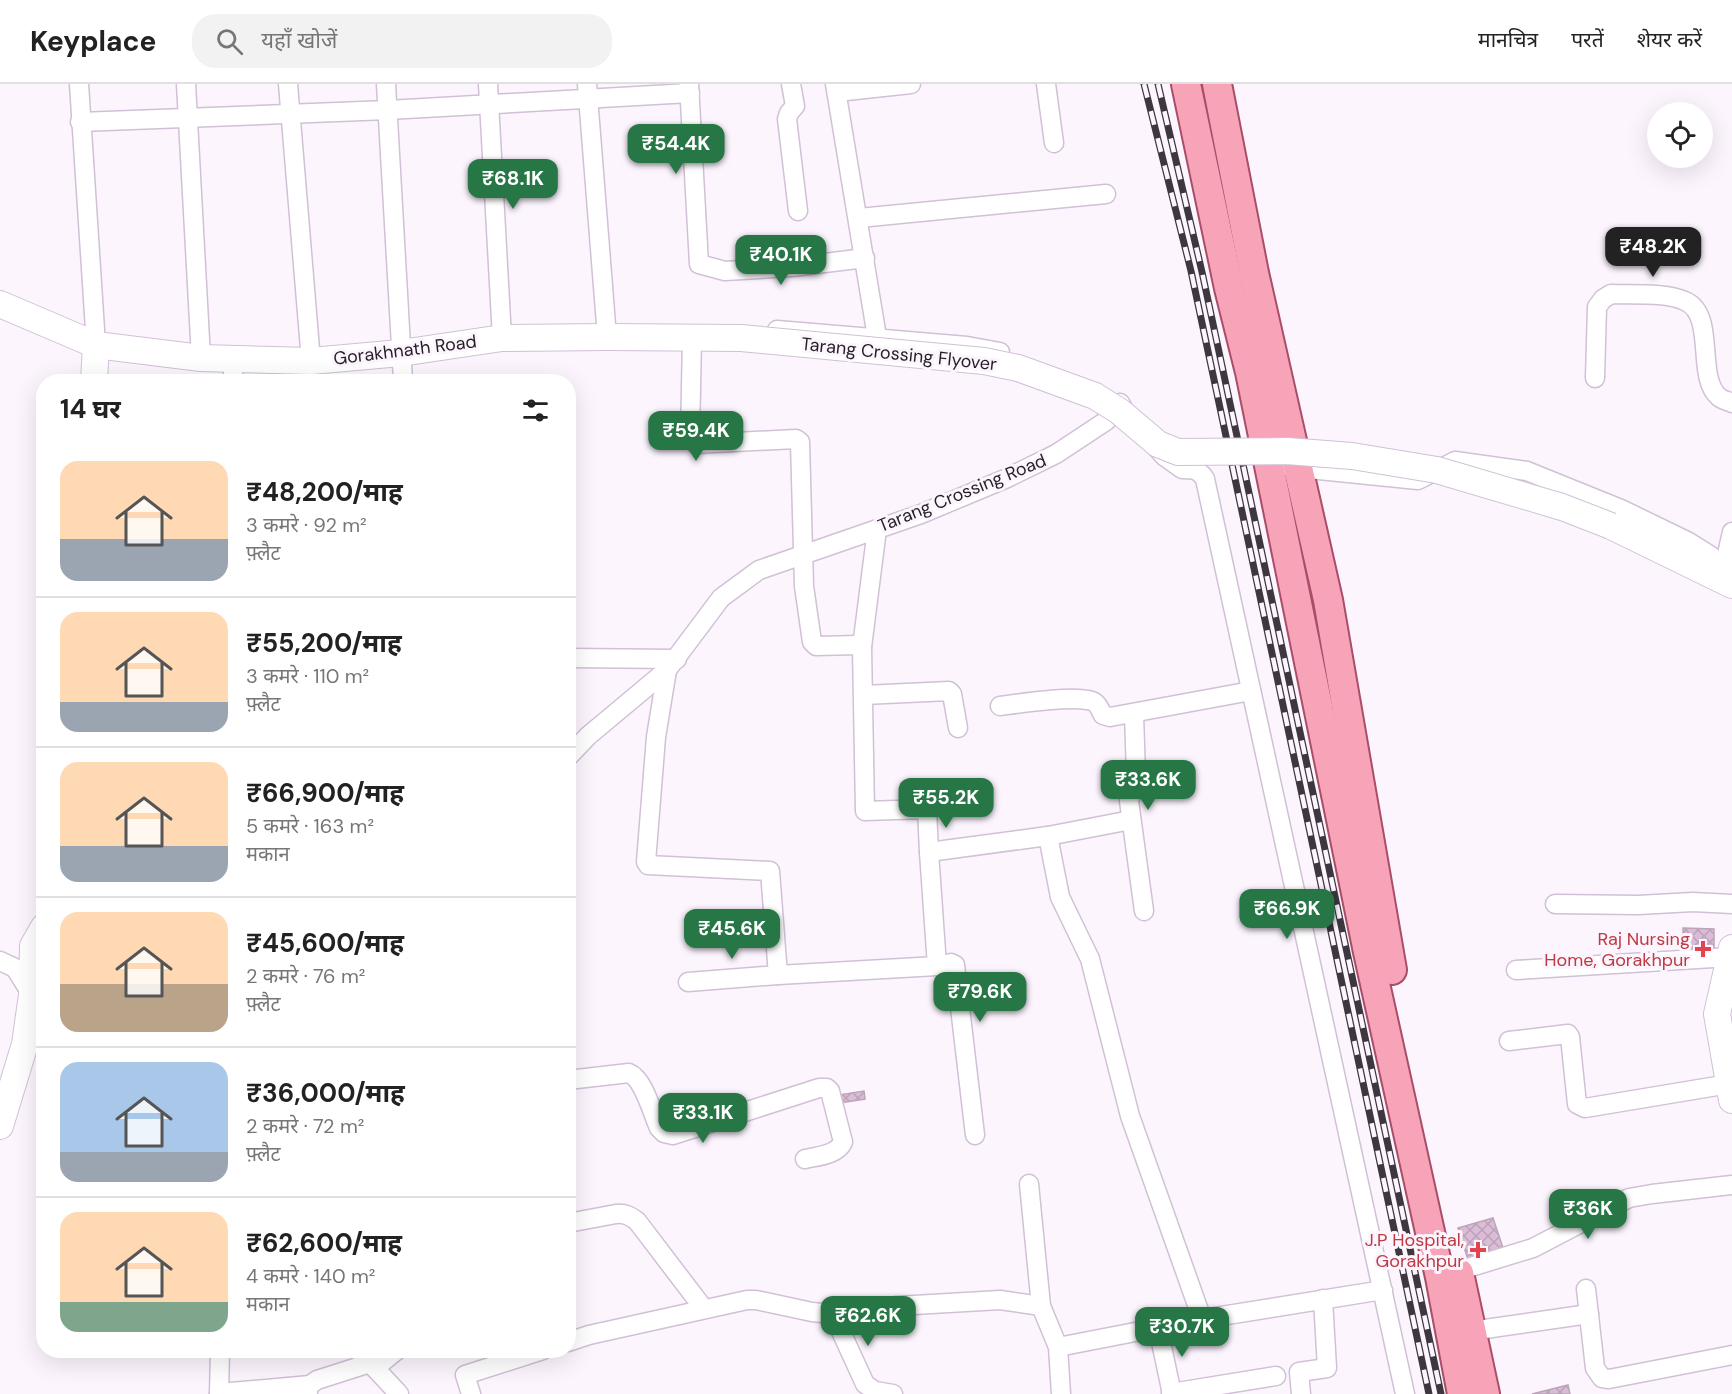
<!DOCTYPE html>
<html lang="hi">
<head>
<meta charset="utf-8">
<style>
  :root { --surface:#fff; --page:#f2f2f2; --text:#222; --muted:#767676; --line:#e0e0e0; --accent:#267646 }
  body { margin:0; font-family:"DM Sans","Noto Sans Devanagari",sans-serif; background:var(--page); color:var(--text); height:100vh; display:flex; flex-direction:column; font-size:22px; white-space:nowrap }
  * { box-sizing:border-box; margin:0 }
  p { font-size:20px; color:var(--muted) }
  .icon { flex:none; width:33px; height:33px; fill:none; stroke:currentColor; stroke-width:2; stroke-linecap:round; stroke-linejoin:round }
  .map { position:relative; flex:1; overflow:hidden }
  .drawer { position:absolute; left:36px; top:290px; width:540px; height:984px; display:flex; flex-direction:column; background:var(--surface); border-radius:24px; box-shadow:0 6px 24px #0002 }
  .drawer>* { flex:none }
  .tools { position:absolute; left:1647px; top:18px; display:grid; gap:12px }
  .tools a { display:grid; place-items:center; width:66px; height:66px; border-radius:50%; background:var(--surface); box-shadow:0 6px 24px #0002; font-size:30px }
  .price { position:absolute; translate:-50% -51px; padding:0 14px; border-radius:12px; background:var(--accent); color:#fff; font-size:20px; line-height:39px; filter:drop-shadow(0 2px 3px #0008) }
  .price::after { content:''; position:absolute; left:50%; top:36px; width:18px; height:14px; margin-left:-9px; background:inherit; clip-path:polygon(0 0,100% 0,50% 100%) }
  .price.selected { background:#222; color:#fff }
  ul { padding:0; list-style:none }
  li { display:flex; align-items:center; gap:18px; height:150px; padding:0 24px }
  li+li { border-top:2px solid var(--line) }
  li span { display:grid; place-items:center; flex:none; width:168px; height:120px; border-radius:18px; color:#555 }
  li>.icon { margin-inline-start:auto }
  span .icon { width:72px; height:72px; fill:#fffc; stroke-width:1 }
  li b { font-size:26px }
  h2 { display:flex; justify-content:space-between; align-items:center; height:72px; padding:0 24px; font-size:26px }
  header { display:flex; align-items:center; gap:36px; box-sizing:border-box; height:84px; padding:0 30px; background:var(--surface); border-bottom:2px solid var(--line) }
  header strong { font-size:28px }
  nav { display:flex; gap:33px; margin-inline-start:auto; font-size:21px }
  .search { width:420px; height:54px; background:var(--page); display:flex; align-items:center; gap:15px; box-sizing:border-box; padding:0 21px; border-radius:24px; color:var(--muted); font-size:22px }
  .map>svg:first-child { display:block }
</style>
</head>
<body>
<header>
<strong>Keyplace</strong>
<div class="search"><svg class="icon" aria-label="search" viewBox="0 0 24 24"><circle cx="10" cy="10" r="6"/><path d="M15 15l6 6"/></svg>यहाँ खोजें</div>
<nav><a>मानचित्र</a><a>परतें</a><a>शेयर करें</a></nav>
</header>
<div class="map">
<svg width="1732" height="1310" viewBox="0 0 1732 1310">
  <defs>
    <pattern id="building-cross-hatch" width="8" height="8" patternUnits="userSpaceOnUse" patternTransform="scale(1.5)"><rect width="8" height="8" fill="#dbbcd7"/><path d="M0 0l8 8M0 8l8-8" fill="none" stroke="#bca1b9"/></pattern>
  </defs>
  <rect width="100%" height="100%" fill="#fcf5fe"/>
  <g fill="url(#building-cross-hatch)" stroke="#bba5b8" stroke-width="1.5">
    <path d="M 1683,844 L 1714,845 L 1714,872 L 1683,872 Z"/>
    <path d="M 864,1007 L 865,1015 L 840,1019 L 838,1011 Z"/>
    <path d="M 1493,1134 L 1504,1167 L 1469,1179 L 1458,1144 Z"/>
    <path d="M 1568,1301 L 1570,1310 L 1532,1310 Z"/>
  </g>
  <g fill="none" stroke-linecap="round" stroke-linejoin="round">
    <g stroke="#d1c0d6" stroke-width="21">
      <g id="street">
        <path d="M 79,0 L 96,261"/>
        <path d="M 186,0 L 201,274"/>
        <path d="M 288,0 L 311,277"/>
        <path d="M 386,0 L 403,297"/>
        <path d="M 488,0 L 502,254"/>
        <path d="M 587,0 L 607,253"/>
        <path d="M 689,0 L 699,180 L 725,187 L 792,183 L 865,174"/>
        <path d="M 791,0 L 795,22 L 789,29 L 787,35 L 798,127"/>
        <path d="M 835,0 L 877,253"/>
        <path d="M 1046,0 L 1054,59"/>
        <path d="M 837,8 L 911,0"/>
        <path d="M 80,38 L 388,26 L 690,9"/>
        <path d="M 859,134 L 1106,110"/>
        <path d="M 777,246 L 967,262 L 1000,268"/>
        <path d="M 692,254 L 690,353 L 696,360 L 796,355 L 800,358 L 804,502 L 812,558 L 816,562 L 859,561 L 862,563 L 865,727 L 927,725 L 929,768"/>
        <path d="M 233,275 L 233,297"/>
        <path d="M 1595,294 L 1597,223 L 1603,215 L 1611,210 C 1633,211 1666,208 1685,217 C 1717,231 1695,293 1719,313 C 1722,316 1728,317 1732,319"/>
        <path d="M 1157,364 L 1165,373 L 1182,385 C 1193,385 1199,385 1205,395 L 1405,1310"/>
        <path d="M 1289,383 L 1418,396 L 1455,377 L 1527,387 L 1621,425 L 1687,457 L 1711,472 L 1721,496"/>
        <path d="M 1721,496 L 1732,448"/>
        <path d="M 862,563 L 877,445"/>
        <path d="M 568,574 L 677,575"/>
        <path d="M 864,611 L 949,607 L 952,610 L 958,644"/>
        <path d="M 1000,622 C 1022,619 1073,611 1092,617 C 1098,619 1100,626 1103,631 L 1110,633 L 1251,607"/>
        <path d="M 1134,630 L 1136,691 L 1129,717 L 1144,827"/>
        <path d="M 568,673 L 588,652 L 667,586"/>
        <path d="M 1048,752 L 1060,813 L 1090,875 L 1130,1032 L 1202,1235 L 1383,1206"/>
        <path d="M 1555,820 L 1638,821 L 1693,818 L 1732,820"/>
        <path d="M 0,877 L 15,884 L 32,911 L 44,926"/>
        <path d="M 937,882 L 929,768 L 1048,752 L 1131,736"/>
        <path d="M 1516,886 L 1730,873"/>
        <path d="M 688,898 L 778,891"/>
        <path d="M 1509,957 L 1568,950 L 1570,953 L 1577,1020 L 1585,1024 L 1729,1000"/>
        <path d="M 568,996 L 629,989 C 644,995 652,1029 659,1044 L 664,1049 L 673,1051 L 819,1004 L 827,1004 L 830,1007 L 843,1058 C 837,1071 818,1072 805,1075"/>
        <path d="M 975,1051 L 955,881 L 951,879 L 937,882 L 778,891 L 770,787 L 648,781 L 646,778 L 656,653 L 667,586 L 721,514 L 759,486 L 921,430 L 1005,395 L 1056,370 L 1106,337 L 1120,319 L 1122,322"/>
        <path d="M 1029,1100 L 1041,1222 L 1058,1263 L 1061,1310"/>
        <path d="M 568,1139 L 616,1130 C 625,1129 630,1132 637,1137 L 704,1225"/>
        <path d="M 1448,1190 L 1533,1164 L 1629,1114 L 1652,1110 L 1732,1101"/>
        <path d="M 1586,1205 L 1595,1284 L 1602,1294 L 1609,1295 L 1732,1271"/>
        <path d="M 833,1230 L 865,1300 L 875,1307 L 893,1310"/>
        <path d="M 1158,1244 L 1172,1310"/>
        <path d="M 1471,1247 L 1589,1230"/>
        <path d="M 568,1258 L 589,1251 L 747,1216 L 756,1216 L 812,1228 L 833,1230 L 897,1222 L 1000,1216 L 1041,1222"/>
        <path d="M 1058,1263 L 1202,1235"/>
        <path d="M 358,1266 L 399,1310"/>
        <path d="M 375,1284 L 397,1266"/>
        <path d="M 219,1309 L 310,1301"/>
        <path d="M 1171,1309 L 1276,1292"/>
        <path d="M 219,1310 L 220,1266"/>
        <path d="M 308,1310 L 307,1303 L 317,1296 L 370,1279"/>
        <path d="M 471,1310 L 465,1291 L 543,1266"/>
        <path d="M 1301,1310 L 1299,1288 L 1327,1284 L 1323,1215"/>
      </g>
    </g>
    <g stroke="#d1c0d6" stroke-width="28">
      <g id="secondary">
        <path d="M 0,220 L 96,261 L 201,274 L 311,277 L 401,269 L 502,254 L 607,253 L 741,254"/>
        <path d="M 94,297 L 96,261"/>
        <path d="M 1611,442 L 1732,501"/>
        <path d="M 1732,864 L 1717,930 L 1732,1016"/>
        <path d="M 0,1042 L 25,960 L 32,911 L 33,862 L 44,843"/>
      </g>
    </g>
    <g stroke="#aa4d67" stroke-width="32">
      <g id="primary">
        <path d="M 1186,0 L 1229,204 L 1250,288 L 1368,868 L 1440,1193 L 1462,1310"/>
        <path d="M 1217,0 L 1254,189 L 1328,516 L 1392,886"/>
        <path d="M 1459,1189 L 1485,1310"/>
      </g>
    </g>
    <use href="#street" stroke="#fff" stroke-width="18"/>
    <use href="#secondary" stroke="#fff" stroke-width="26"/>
    <use href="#primary" stroke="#f7a4b9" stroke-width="28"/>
    <g stroke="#3e3740" stroke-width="7">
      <g id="rail">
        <path d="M 1144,0 L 1191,187 L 1429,1310"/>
        <path d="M 1158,0 L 1202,188 L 1441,1310"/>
      </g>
    </g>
    <use href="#rail" stroke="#fcf5fe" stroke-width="4.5" stroke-dasharray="14" stroke-linecap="butt"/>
    <g stroke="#d1c0d6" stroke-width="28" stroke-linecap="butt">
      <path id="secondary-bridge" d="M 741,254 L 984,277 L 1018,284 L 1095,312 L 1119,327 L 1158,360 L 1178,368 L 1287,367 L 1352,372 L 1437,386 L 1562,423 L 1611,442"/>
    </g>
    <use href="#secondary-bridge" stroke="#fff" stroke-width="26"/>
  </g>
  <g fill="#e0444e" stroke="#fcf5fe" stroke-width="2">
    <path d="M1700 856h6v6h6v6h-6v6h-6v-6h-6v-6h6z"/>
    <path d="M1475 1157h6v6h6v6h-6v6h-6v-6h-6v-6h6z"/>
  </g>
  <g text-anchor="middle" stroke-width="6" stroke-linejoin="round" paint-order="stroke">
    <g font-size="18" fill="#251e27" stroke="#fcf5fe">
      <text transform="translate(405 266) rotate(-7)" y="6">Gorakhnath Road</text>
      <text transform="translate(899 270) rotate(6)" y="6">Tarang Crossing Flyover</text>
      <text transform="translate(962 409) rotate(-22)" y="6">Tarang Crossing Road</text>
    </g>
    <g font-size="18" fill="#be3a42" stroke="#fcf5fe" text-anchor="end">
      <text x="1690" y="861">Raj Nursing<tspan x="1690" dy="21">Home, Gorakhpur</tspan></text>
      <text x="1464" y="1162">J.P Hospital,<tspan x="1464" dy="21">Gorakhpur</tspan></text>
    </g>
  </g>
</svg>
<div class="tools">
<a><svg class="icon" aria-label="locate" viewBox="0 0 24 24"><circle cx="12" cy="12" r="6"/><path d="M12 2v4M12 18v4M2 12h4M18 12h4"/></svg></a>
</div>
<b class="price" style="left:676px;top:91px">₹54.4K</b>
<b class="price" style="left:513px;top:126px">₹68.1K</b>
<b class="price selected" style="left:1653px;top:194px">₹48.2K</b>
<b class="price" style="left:781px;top:202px">₹40.1K</b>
<b class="price" style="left:696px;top:378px">₹59.4K</b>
<b class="price" style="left:1148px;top:727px">₹33.6K</b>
<b class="price" style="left:946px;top:745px">₹55.2K</b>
<b class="price" style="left:1287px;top:856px">₹66.9K</b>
<b class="price" style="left:732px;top:876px">₹45.6K</b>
<b class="price" style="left:980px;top:939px">₹79.6K</b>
<b class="price" style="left:703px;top:1060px">₹33.1K</b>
<b class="price" style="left:1588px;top:1156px">₹36K</b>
<b class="price" style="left:868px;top:1263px">₹62.6K</b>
<b class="price" style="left:1182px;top:1274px">₹30.7K</b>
<section class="drawer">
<h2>14 घर<svg class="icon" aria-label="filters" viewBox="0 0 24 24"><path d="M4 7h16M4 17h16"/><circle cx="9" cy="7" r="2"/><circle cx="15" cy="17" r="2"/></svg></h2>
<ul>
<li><span style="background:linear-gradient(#ffd9b3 65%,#9aa5b1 0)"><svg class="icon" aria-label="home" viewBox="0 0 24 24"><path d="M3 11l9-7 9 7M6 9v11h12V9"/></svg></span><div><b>₹48,200/माह</b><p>3 कमरे · 92 m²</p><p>फ़्लैट</p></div></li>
<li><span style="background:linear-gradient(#ffd9b3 75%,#9aa5b1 0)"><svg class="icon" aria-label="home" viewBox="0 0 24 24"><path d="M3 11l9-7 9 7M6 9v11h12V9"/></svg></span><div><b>₹55,200/माह</b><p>3 कमरे · 110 m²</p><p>फ़्लैट</p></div></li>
<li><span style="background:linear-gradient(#ffd9b3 70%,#9aa5b1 0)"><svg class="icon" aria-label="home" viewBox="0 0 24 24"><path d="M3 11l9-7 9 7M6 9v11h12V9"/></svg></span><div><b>₹66,900/माह</b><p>5 कमरे · 163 m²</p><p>मकान</p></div></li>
<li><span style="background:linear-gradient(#ffd9b3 60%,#b9a48a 0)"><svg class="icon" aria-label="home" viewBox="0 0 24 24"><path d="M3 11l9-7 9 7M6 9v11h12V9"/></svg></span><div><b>₹45,600/माह</b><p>2 कमरे · 76 m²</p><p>फ़्लैट</p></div></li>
<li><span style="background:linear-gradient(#a9c7e8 75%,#9aa5b1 0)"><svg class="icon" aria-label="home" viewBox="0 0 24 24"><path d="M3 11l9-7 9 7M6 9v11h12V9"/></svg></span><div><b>₹36,000/माह</b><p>2 कमरे · 72 m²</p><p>फ़्लैट</p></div></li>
<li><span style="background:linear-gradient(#ffd9b3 75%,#7fa58c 0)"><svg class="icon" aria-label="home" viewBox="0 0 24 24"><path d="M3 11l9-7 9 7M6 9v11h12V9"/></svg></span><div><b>₹62,600/माह</b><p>4 कमरे · 140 m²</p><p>मकान</p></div></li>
</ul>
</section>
</div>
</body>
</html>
